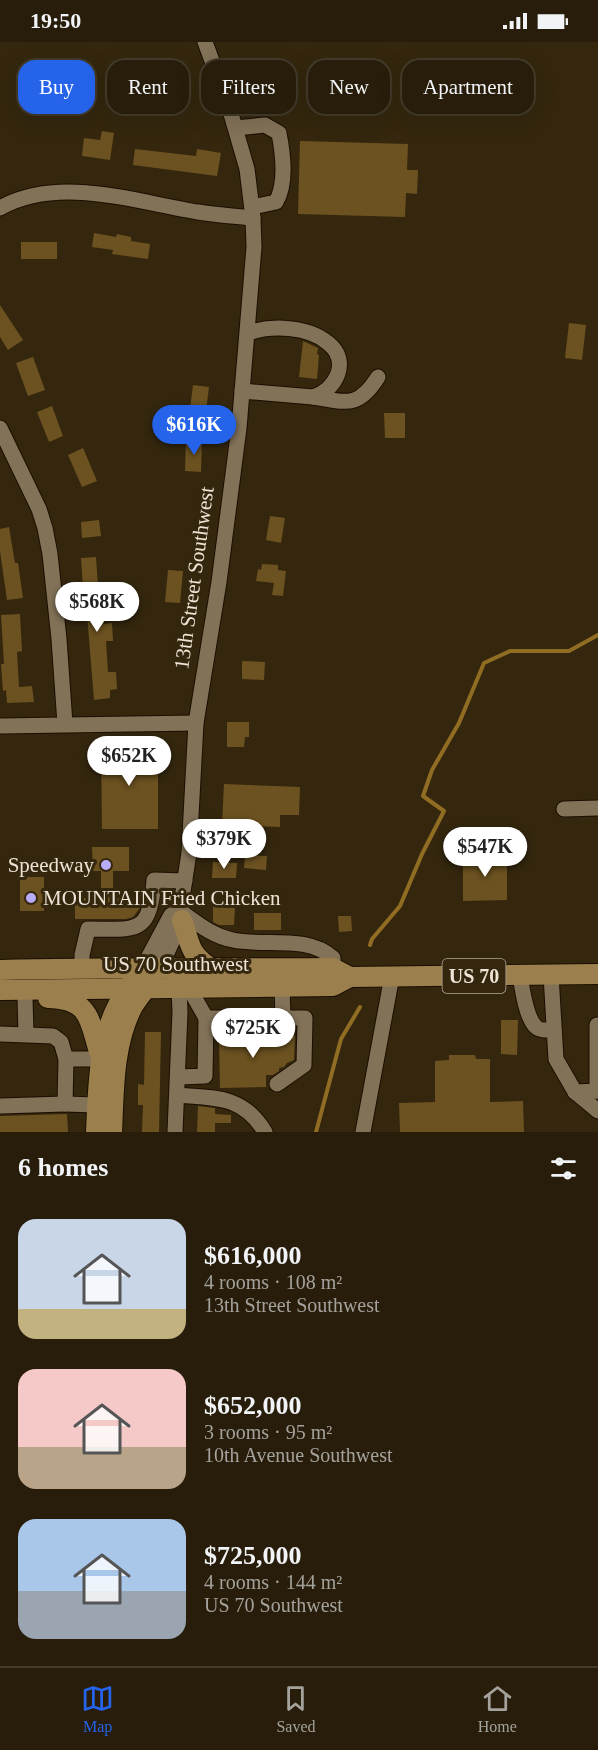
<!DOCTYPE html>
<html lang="en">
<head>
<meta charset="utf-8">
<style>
  :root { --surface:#271d0a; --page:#2f2613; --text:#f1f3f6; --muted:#a4a29c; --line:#433b2b; --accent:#2563eb }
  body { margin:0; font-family:Georgia,serif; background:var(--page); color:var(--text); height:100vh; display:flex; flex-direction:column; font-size:22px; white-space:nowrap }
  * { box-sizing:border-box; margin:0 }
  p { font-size:20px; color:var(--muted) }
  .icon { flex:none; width:33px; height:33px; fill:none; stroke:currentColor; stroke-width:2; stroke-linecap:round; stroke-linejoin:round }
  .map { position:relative; height:1090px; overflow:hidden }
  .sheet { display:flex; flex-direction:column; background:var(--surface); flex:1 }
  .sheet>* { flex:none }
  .banner { position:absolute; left:18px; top:18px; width:562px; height:54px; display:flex; gap:12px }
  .price { position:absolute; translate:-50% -51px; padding:0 14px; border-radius:21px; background:#fff; color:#222; font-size:20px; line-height:39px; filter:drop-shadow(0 2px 3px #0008) }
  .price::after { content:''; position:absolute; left:50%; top:36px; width:18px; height:14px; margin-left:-9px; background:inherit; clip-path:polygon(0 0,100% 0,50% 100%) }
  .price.current { background:var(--accent); color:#fff }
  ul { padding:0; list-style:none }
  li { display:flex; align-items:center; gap:18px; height:150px; padding:0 18px }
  li span { display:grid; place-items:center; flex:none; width:168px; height:120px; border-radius:18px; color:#555 }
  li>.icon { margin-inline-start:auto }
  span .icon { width:72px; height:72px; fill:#fffc; stroke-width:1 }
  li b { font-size:26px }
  h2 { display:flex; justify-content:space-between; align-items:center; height:72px; padding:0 18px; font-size:26px }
  .pill { padding:0 21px; border-radius:18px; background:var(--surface); box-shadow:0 6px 24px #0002,0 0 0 2px var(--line); font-size:21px; line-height:54px }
  .pill.current { background:var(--accent); color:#fff }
  .status { display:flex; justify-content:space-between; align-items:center; height:42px; padding:0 30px; background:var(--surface); direction:ltr }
  .status svg { height:16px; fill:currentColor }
  .tabs { display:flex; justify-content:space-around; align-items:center; height:84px; border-top:2px solid var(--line); background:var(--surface); font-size:16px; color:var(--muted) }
  .tabs a { display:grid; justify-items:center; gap:3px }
  .tabs .current { color:var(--accent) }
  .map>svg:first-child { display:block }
</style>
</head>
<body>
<div class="status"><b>19:50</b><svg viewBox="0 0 49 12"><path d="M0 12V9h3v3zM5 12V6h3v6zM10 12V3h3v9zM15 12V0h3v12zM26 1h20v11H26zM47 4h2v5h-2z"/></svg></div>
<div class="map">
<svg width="598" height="1090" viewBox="0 0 598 1090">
  <rect width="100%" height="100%" fill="#34270e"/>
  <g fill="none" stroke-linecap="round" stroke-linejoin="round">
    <g stroke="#916d23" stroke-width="4">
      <path d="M 370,903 L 372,897 L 400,864 L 422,812 L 444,769 L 423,754 L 432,728 L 459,681 L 484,621 L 510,609 L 569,609 L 598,593"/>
      <path d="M 316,1090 L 341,997 L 360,965"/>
    </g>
  </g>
  <g fill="#6c5220">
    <path d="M 102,89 L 114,91 L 110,118 L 82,114 L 84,96 L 100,98 Z"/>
    <path d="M 300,99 L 408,102 L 407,128 L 418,128 L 417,152 L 406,151 L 405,175 L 298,172 Z"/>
    <path d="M 135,107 L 196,114 L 197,107 L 221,111 L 217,134 L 133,123 Z"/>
    <path d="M 94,191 L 116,195 L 117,192 L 131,195 L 131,199 L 150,202 L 148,217 L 112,212 L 113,208 L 92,205 Z"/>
    <rect x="21" y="200" width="36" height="17"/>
    <path d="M 0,263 L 23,298 L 8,308 L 0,295 Z"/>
    <path d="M 569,281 L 586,283 L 582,318 L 565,316 Z"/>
    <path d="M 303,299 L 318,306 L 317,312 L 319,313 L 317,337 L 299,335 Z"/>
    <path d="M 33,315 L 45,348 L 28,354 L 16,321 Z"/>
    <path d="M 193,343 L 209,345 L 205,377 L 189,375 Z"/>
    <path d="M 52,364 L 63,394 L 49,400 L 37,370 Z"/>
    <path d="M 384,371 L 405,371 L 405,396 L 385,396 Z"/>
    <path d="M 186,398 L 202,398 L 201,430 L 185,429 Z"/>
    <path d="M 83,406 L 97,439 L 82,445 L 68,413 Z"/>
    <path d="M 270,474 L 285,476 L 281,501 L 266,498 Z"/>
    <path d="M 99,478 L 101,494 L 82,496 L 81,480 Z"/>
    <path d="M 9,485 L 15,521 L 18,521 L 23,556 L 7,558 L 0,509 L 0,487 Z"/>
    <path d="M 96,515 L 100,574 L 104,574 L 104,582 L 112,581 L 113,599 L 106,599 L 108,630 L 116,630 L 117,647 L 110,648 L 110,656 L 94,658 L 86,560 L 84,560 L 81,516 Z"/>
    <path d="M 262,522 L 278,523 L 278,528 L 286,529 L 283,554 L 272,553 L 274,541 L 256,539 L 258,527 L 261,528 Z"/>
    <path d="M 168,528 L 183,529 L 180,561 L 165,560 Z"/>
    <path d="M 20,572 L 22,609 L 17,610 L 19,645 L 32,644 L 34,660 L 7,661 L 6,648 L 3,649 L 1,622 L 4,622 L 1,573 Z"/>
    <path d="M 242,619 L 265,620 L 264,638 L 242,637 Z"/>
    <path d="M 227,680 L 249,680 L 249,695 L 245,695 L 244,705 L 227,705 Z"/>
    <path d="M 101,702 L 153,702 L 153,730 L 158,730 L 158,787 L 102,787 Z"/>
    <path d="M 224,742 L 300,745 L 299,773 L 280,773 L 280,785 L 222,783 Z"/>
    <path d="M 92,805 L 129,805 L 129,829 L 113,829 L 113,856 L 139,856 L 140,866 L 133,875 L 126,877 L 75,877 L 75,856 L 101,856 L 101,829 L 93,829 Z"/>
    <path d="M 245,813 L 267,814 L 266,828 L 244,826 Z"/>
    <path d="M 507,813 L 507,858 L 463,859 L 463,814 Z"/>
    <path d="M 213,820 L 237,821 L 236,836 L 212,836 Z"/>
    <rect x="20" y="835" width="24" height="34"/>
    <path d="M 213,865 L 235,865 L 234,883 L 219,883 L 213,880 Z"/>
    <rect x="254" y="871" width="27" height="17"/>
    <path d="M 338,874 L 351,874 L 352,889 L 339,890 Z"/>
    <path d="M 501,978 L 518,978 L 517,1013 L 501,1012 Z"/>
    <path d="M 145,990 L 161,990 L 159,1090 L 142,1090 L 143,1063 L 138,1063 L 138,1042 L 144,1043 Z"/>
    <path d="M 295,994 L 294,1018 L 287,1021 L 284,1025 L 279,1026 L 279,1029 L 273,1033 L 266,1033 L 266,1045 L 220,1046 L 219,995 Z"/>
    <path d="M 449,1013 L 475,1013 L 476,1017 L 490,1017 L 490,1060 L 523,1059 L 524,1090 L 400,1090 L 399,1061 L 435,1060 L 435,1019 L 449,1018 Z"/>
    <path d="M 198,1064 L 215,1066 L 215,1072 L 231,1073 L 231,1081 L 215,1081 L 215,1090 L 197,1090 Z"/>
    <path d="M 67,1072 L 68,1090 L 0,1090 L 0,1074 Z"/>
  </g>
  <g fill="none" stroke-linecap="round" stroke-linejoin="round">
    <g stroke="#1b0f00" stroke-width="17">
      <g id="minor">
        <path d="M 236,86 L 265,83 L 279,91 C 283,112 287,141 276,160 L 252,165"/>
        <path d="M 0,166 C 59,133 135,160 198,170 C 216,173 235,174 253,176"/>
        <path d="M 242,349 L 313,355 C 336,348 351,319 328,301 C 308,284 271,283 248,291"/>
        <path d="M 313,355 C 346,360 358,367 378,335"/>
        <path d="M 0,386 L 39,467 L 45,486 L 50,512 L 59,597 L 65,682"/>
        <path d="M 0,684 L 196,681"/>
        <path d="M 564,767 L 598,766"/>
        <path d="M 180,869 C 197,881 212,894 233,898 C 264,905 307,892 333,916 L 333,926"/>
        <path d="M 82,926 L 82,913 L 88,887 C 136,887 150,894 154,838 L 185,839"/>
        <path d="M 142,927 L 171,873 L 180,869"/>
        <path d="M 159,928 L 182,878 L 180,869 L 189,811 L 196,681 L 219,540 L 239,386 L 254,205 L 253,176 L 247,127 L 229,65 L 205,0"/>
        <path d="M 520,933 C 522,946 526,976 536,985 C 540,989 549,988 554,988"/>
        <path d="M 551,933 L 556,1017 L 575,1050 L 598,1049"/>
        <path d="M 189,946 L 206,976"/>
        <path d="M 25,956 L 26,992"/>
        <path d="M 597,983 L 597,1049"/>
        <path d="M 0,992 L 53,994 L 61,1000 L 66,1017 L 101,1017"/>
        <path d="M 178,1035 L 205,1034 L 206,976 L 283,976 L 282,945"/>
        <path d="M 277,1042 L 304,1023 L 305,976 L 283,976"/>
        <path d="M 575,1050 L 598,1069"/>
        <path d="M 177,1053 C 214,1056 243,1053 265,1090"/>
        <path d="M 65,1062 L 97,1063"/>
        <path d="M 0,1064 L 65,1062 L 66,1017"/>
        <path d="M 175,1090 L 180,970 L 179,946"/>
        <path d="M 363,1090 L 392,934"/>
      </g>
    </g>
    <g stroke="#1b0f00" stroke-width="22">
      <g id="major">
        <path d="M 182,878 C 191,903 188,911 212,927"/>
        <path d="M 0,928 C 111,925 222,927 333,926 L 350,935 L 598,932"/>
        <path d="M 0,948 L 333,944 L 350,935"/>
        <path d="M 48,956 C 94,957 89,982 101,1016"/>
        <path d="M 96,1090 C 98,1048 98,1001 118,963 C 122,954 128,947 133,939"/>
        <path d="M 112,1090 C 114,1049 113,1004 132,966 C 137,957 145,948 151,939"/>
      </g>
    </g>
    <use href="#minor" stroke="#827258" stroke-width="15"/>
    <use href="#major" stroke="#9b804e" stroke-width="20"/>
  </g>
  <g fill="#b8abf7" stroke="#34270e" stroke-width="2">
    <circle cx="106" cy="823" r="6"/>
    <circle cx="31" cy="856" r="6"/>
  </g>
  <g text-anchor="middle" stroke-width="6" stroke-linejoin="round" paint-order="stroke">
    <rect fill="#34270e" stroke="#b6ab9a" stroke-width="1.5" x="442.5" y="917" width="63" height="34" rx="4.5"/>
    <g font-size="20" font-weight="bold" fill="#ede4d6">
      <text x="474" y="941">US 70</text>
    </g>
    <g font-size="21" fill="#ede4d6" stroke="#34270e">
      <text transform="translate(194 536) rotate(-82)" y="7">13th Street Southwest</text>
      <text x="176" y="929">US 70 Southwest</text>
    </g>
    <g font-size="21" fill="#ede4d6" stroke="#34270e" text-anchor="end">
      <text x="94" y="830">Speedway</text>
      <text x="43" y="863" text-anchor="start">MOUNTAIN Fried Chicken</text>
    </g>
  </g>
</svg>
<b class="price current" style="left:194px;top:414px">$616K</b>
<b class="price" style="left:97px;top:591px">$568K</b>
<b class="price" style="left:129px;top:745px">$652K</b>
<b class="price" style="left:224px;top:828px">$379K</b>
<b class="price" style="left:485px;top:836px">$547K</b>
<b class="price" style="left:253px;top:1017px">$725K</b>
<div class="banner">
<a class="pill current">Buy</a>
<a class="pill">Rent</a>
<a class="pill">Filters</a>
<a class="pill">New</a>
<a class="pill">Apartment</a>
</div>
</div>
<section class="sheet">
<h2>6 homes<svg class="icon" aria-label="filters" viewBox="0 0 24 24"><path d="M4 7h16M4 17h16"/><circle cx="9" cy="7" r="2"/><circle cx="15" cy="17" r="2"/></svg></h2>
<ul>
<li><span style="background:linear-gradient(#c9d6e8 75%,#c2b280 0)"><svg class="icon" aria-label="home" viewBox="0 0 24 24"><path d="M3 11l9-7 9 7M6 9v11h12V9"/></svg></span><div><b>$616,000</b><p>4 rooms · 108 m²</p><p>13th Street Southwest</p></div></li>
<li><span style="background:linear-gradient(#f6c9c9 65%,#b9a48a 0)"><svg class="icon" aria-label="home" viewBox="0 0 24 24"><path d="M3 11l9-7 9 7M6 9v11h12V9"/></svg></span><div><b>$652,000</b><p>3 rooms · 95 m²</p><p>10th Avenue Southwest</p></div></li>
<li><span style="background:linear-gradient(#a9c7e8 60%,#9aa5b1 0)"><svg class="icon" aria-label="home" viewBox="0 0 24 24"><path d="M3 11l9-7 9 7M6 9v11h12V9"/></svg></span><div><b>$725,000</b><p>4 rooms · 144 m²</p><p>US 70 Southwest</p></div></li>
</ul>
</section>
<nav class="tabs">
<a class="current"><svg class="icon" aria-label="map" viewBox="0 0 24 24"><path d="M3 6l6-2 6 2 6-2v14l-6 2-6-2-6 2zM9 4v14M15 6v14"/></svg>Map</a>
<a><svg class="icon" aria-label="saved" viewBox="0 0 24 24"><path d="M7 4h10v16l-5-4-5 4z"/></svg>Saved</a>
<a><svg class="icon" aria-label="home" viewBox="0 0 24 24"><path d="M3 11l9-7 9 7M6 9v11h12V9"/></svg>Home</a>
</nav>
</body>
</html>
